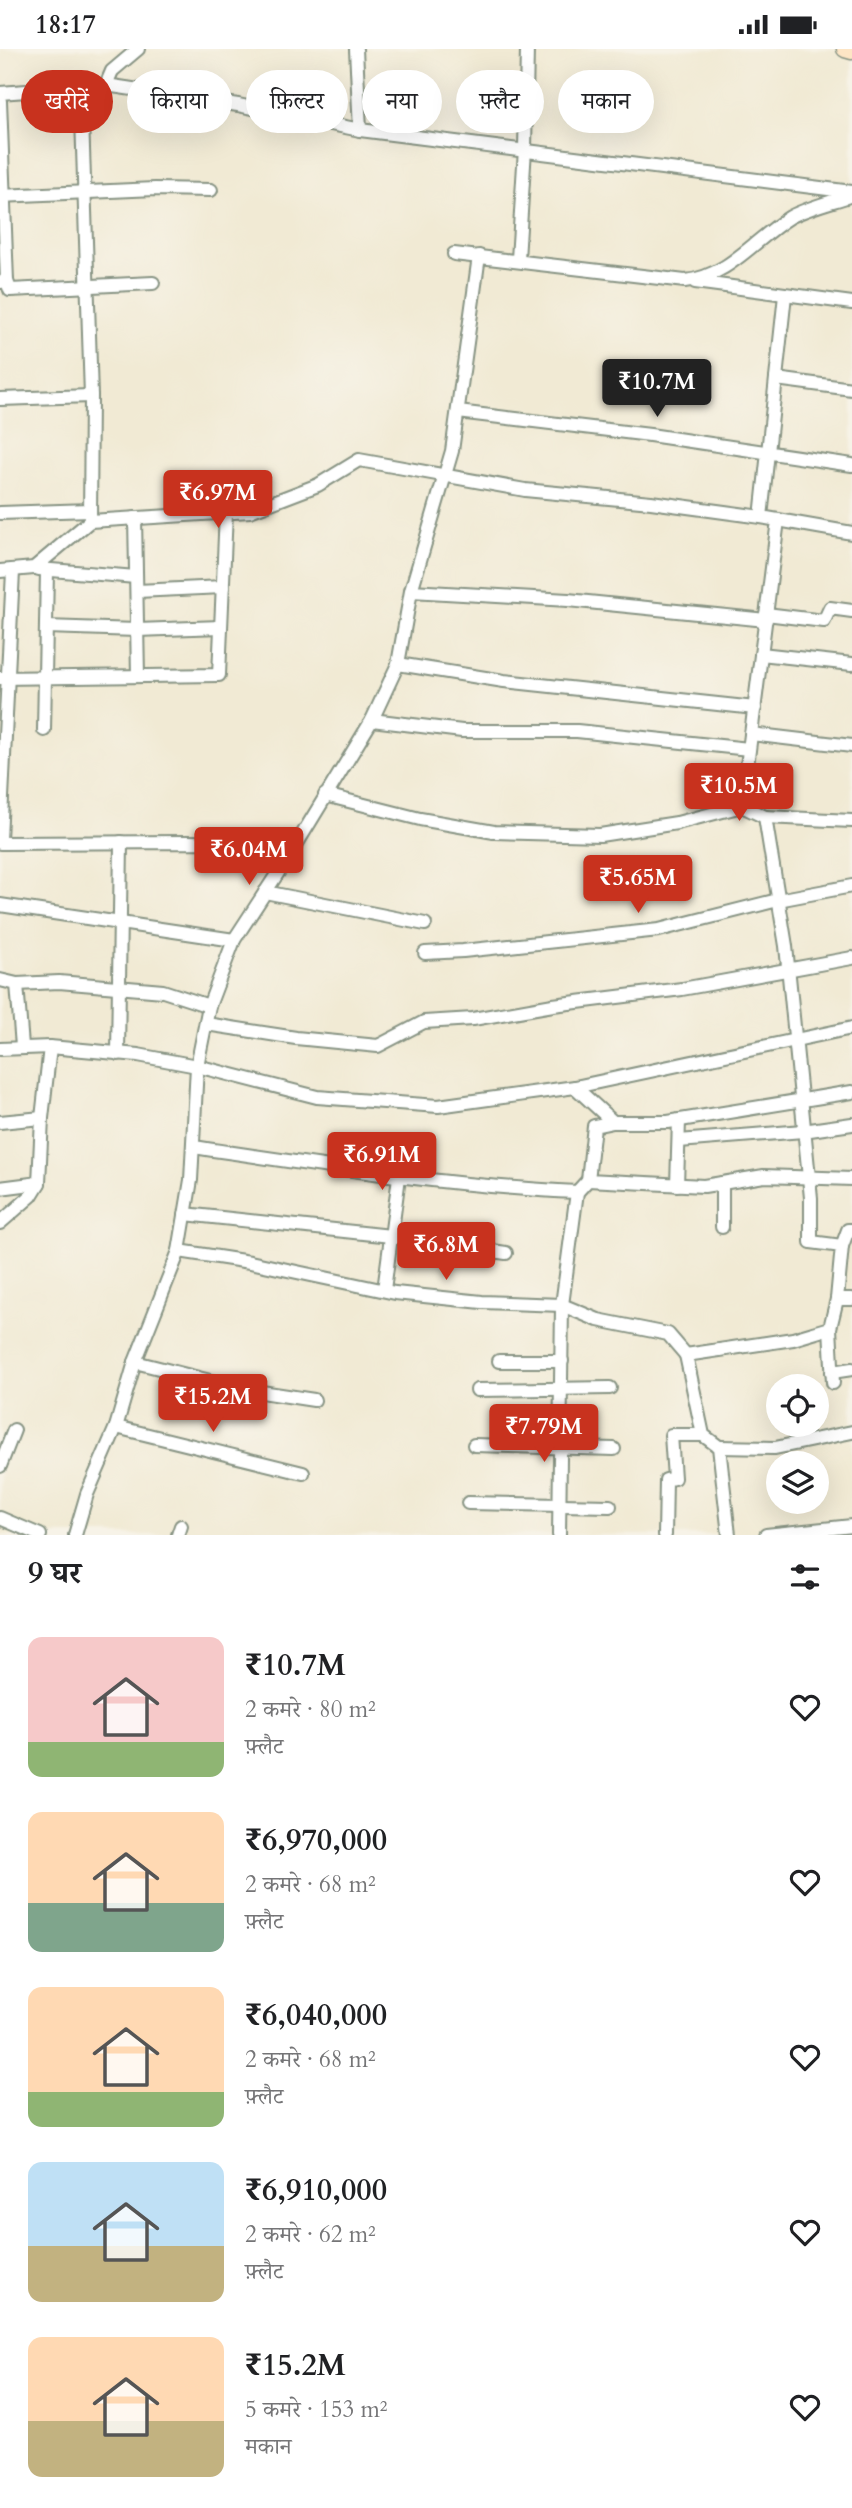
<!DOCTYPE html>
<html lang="hi">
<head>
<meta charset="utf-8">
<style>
  :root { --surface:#fff; --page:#f6f6f6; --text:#202124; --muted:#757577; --accent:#c8321e }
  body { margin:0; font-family:Cardo,"Noto Serif Devanagari",serif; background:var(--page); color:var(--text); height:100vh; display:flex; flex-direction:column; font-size:26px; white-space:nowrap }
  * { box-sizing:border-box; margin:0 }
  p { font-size:23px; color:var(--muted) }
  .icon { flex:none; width:38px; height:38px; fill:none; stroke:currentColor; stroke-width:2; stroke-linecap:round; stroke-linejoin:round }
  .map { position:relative; height:1486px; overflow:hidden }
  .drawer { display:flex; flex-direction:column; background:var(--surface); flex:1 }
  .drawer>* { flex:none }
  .top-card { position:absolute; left:21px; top:21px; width:810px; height:63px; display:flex; gap:14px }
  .fabs { position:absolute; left:766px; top:1325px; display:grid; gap:14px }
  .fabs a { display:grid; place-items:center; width:63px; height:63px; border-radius:50%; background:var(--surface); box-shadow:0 7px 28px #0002; font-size:35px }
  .price { position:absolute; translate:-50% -60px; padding:0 16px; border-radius:7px; background:var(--accent); color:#fff; font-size:23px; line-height:46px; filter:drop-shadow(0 2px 4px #0008) }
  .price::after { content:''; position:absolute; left:50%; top:42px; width:21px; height:16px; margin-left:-10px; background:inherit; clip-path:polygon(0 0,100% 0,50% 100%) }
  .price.on { background:#222; color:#fff }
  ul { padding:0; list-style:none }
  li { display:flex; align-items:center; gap:21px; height:175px; padding:0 28px }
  li span { display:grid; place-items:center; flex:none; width:196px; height:140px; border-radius:14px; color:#555 }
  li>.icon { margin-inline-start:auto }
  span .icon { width:84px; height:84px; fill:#fffc; stroke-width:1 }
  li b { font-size:30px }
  h2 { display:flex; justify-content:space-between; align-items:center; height:84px; padding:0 28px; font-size:30px }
  .tag { padding:0 24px; border-radius:32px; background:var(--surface); box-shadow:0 7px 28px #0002; font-size:24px; line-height:63px }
  .tag.on { background:var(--accent); color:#fff }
  .status { display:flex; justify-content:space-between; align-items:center; height:49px; padding:0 35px; background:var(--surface); direction:ltr }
  .status svg { height:19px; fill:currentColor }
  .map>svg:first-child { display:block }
</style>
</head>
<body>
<div class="status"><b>18:17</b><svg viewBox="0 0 49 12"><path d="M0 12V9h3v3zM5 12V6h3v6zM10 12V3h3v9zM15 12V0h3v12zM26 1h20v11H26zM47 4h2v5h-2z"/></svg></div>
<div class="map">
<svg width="852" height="1486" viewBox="0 0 852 1486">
  <rect width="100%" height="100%" fill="#f7f3e8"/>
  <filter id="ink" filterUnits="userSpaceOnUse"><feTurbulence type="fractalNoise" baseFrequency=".0143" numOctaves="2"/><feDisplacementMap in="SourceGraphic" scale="14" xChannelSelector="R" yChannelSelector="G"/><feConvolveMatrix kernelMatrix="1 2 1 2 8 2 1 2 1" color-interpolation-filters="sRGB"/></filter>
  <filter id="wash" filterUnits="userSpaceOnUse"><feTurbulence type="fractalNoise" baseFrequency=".00686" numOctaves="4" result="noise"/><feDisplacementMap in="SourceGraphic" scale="28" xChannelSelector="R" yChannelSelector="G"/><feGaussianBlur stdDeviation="1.57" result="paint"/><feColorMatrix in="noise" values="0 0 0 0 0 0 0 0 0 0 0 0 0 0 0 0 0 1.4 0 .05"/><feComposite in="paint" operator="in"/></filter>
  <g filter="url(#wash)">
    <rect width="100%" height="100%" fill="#f1ead4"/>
  </g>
  <g filter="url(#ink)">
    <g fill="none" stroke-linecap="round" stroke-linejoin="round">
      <g stroke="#889484" stroke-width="16">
        <g id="street">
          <path d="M 356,0 L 360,81"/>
          <path d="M 106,36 L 112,22 L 138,0"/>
          <path d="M 81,37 L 91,347 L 90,472"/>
          <path d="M 0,44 L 106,36 L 238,56 L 360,81 L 852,143"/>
          <path d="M 0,52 L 7,232"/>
          <path d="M 0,147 L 155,140 L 211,141"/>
          <path d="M 454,205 L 685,232 C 728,228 755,190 790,168 C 809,158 832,153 852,146"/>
          <path d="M 518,210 L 525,100 L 527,0"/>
          <path d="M 0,233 L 7,232 L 10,241 L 153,234"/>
          <path d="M 695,233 L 852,254"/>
          <path d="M 785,246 L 761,468 L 778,471 L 742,757 L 765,768 L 786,897 L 811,1149 L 811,1193 L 842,1197 L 837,1250 L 852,1250"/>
          <path d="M 776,330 L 852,340"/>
          <path d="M 0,350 L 91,347"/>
          <path d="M 458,363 L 650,386 L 852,416"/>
          <path d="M 0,464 L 90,461"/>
          <path d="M 135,469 L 138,627"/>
          <path d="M 778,471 L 852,484"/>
          <path d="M 39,520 L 136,528"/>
          <path d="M 0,522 L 34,519 L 90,472 L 250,462 L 318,436 L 359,411 L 525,441 L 651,453 L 761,468"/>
          <path d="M 137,542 L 223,538"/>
          <path d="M 411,542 L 568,551 L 766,571"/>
          <path d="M 766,565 L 824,572 L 830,559 L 852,562"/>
          <path d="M 46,578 L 137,581 L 221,578"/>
          <path d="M 761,605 L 852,615"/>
          <path d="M 398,615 L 504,632 L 755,659"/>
          <path d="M 0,629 L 219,626 L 226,463"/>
          <path d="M 372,671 L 462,682 L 577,682 L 749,700"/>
          <path d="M 44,681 L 47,522"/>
          <path d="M 751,685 L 852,697"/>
          <path d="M 325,746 L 420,770 L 494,783 L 600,786 L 677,774 L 742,757"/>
          <path d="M 765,768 L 852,772"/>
          <path d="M 0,790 L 13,522"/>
          <path d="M 0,794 L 188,793 L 296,796"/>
          <path d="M 265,843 L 425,875"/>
          <path d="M 0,856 L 234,891"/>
          <path d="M 425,904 L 463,902 L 659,881 L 778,851 L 852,837"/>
          <path d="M 0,931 L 17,935 L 22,997"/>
          <path d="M 17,935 L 59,933 L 163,942 L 209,957"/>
          <path d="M 206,975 L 296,989 L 378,997 L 424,973 L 473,970 L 553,956 L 682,940 L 852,909"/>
          <path d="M 0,1000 L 50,998 L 138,1006 L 197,1017 L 317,1048 L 438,1057 L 575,1038 L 852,979"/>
          <path d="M 118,1005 L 121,793"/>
          <path d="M 575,1038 L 613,1073 L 668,1073 L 852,1043"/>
          <path d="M 0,1073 L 42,1069"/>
          <path d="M 613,1073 L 594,1077 L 588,1131 L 704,1137 L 764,1127 L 852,1130"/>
          <path d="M 679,1092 L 803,1082 L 852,1075"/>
          <path d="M 193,1098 C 322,1117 446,1137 577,1143"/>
          <path d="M 677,1136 L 679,1071"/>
          <path d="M 0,1139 L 39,1134 L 42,1069 L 50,998"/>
          <path d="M 185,1165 L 391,1187 L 506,1204"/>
          <path d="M 0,1174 L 31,1147 L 39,1134"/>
          <path d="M 722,1178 L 722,1134"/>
          <path d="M 842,1197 L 848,1181 L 852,1181"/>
          <path d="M 179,1202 L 250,1213 L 395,1244 L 482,1253 L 562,1256 L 598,1271 L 668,1285 L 686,1306"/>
          <path d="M 384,1241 L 399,1128"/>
          <path d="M 830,1279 L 833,1334"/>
          <path d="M 499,1312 L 562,1312"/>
          <path d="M 135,1313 L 242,1340 L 314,1351"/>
          <path d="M 832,1323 L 852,1320"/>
          <path d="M 477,1341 L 610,1339"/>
          <path d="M 116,1378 L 303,1424"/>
          <path d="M 474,1396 L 614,1400"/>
          <path d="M 719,1398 L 775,1399 L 852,1383"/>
          <path d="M 0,1417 L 14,1381"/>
          <path d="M 468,1454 L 610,1457"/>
          <path d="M 0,1469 L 40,1486"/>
          <path d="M 75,1486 L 87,1445 L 116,1378 L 135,1313 L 179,1202 L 191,1131 L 197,1017 L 209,957 L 234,891 L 296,796 L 372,671 L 398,615 L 411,542 L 452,402 L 479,207"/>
          <path d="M 178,1486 L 181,1477"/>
          <path d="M 559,1486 L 562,1256 L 577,1143 L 588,1131"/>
          <path d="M 665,1486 L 666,1431 L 674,1429 L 671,1386 L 703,1386"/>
          <path d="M 729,1486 L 719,1398 L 703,1386 L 686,1306 L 793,1290 L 830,1279 L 837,1250"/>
          <path d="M 766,1486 L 852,1477"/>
        </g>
      </g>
      <g stroke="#889484" stroke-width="19">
        <path id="secondary" d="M 845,0 L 852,2"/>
      </g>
      <use href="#street" stroke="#fff" stroke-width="12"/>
      <use href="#secondary" stroke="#fde5c5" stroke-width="16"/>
    </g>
  </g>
</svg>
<div class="fabs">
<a><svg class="icon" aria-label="locate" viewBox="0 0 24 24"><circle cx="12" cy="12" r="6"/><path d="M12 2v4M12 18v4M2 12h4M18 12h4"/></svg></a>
<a><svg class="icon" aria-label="layers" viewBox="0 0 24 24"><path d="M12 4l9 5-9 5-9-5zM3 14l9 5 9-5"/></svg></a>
</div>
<b class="price on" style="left:657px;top:370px">₹10.7M</b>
<b class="price" style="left:218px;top:481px">₹6.97M</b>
<b class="price" style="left:739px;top:774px">₹10.5M</b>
<b class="price" style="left:249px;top:838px">₹6.04M</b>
<b class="price" style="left:638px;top:866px">₹5.65M</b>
<b class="price" style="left:382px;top:1143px">₹6.91M</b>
<b class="price" style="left:446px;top:1233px">₹6.8M</b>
<b class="price" style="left:213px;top:1385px">₹15.2M</b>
<b class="price" style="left:544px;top:1415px">₹7.79M</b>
<div class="top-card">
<a class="tag on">खरीदें</a>
<a class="tag">किराया</a>
<a class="tag">फ़िल्टर</a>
<a class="tag">नया</a>
<a class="tag">फ़्लैट</a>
<a class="tag">मकान</a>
</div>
</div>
<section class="drawer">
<h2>9 घर<svg class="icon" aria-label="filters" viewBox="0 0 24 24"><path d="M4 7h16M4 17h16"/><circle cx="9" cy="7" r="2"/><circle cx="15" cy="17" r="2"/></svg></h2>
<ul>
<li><span style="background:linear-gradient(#f6c9c9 75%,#8fb573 0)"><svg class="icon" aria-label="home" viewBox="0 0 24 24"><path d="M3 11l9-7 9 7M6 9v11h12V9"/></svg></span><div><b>₹10.7M</b><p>2 कमरे · 80 m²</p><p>फ़्लैट</p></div><svg class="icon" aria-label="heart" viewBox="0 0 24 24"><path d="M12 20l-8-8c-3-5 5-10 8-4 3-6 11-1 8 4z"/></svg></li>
<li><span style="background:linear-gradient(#ffd9b3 65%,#7fa58c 0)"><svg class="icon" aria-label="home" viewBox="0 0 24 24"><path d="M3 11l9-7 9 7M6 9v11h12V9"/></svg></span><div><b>₹6,970,000</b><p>2 कमरे · 68 m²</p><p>फ़्लैट</p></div><svg class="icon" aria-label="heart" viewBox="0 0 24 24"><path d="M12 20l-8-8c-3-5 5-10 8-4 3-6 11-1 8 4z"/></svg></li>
<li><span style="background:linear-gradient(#ffd9b3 75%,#8fb573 0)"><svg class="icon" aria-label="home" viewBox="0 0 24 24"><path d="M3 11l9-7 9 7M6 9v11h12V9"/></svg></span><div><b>₹6,040,000</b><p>2 कमरे · 68 m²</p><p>फ़्लैट</p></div><svg class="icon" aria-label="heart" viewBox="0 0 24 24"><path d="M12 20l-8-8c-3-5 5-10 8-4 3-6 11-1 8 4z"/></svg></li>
<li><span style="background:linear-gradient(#bfe0f5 60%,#c2b280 0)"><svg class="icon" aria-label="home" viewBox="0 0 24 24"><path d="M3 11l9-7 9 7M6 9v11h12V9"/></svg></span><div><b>₹6,910,000</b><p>2 कमरे · 62 m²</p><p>फ़्लैट</p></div><svg class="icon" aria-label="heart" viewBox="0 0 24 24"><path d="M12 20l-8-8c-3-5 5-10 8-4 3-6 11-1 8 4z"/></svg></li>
<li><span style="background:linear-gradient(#ffd9b3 60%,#c2b280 0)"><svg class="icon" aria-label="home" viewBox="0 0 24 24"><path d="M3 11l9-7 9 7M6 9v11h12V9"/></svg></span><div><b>₹15.2M</b><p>5 कमरे · 153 m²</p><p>मकान</p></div><svg class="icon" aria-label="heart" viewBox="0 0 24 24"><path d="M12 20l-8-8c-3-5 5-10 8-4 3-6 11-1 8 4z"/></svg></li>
</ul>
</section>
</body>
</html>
